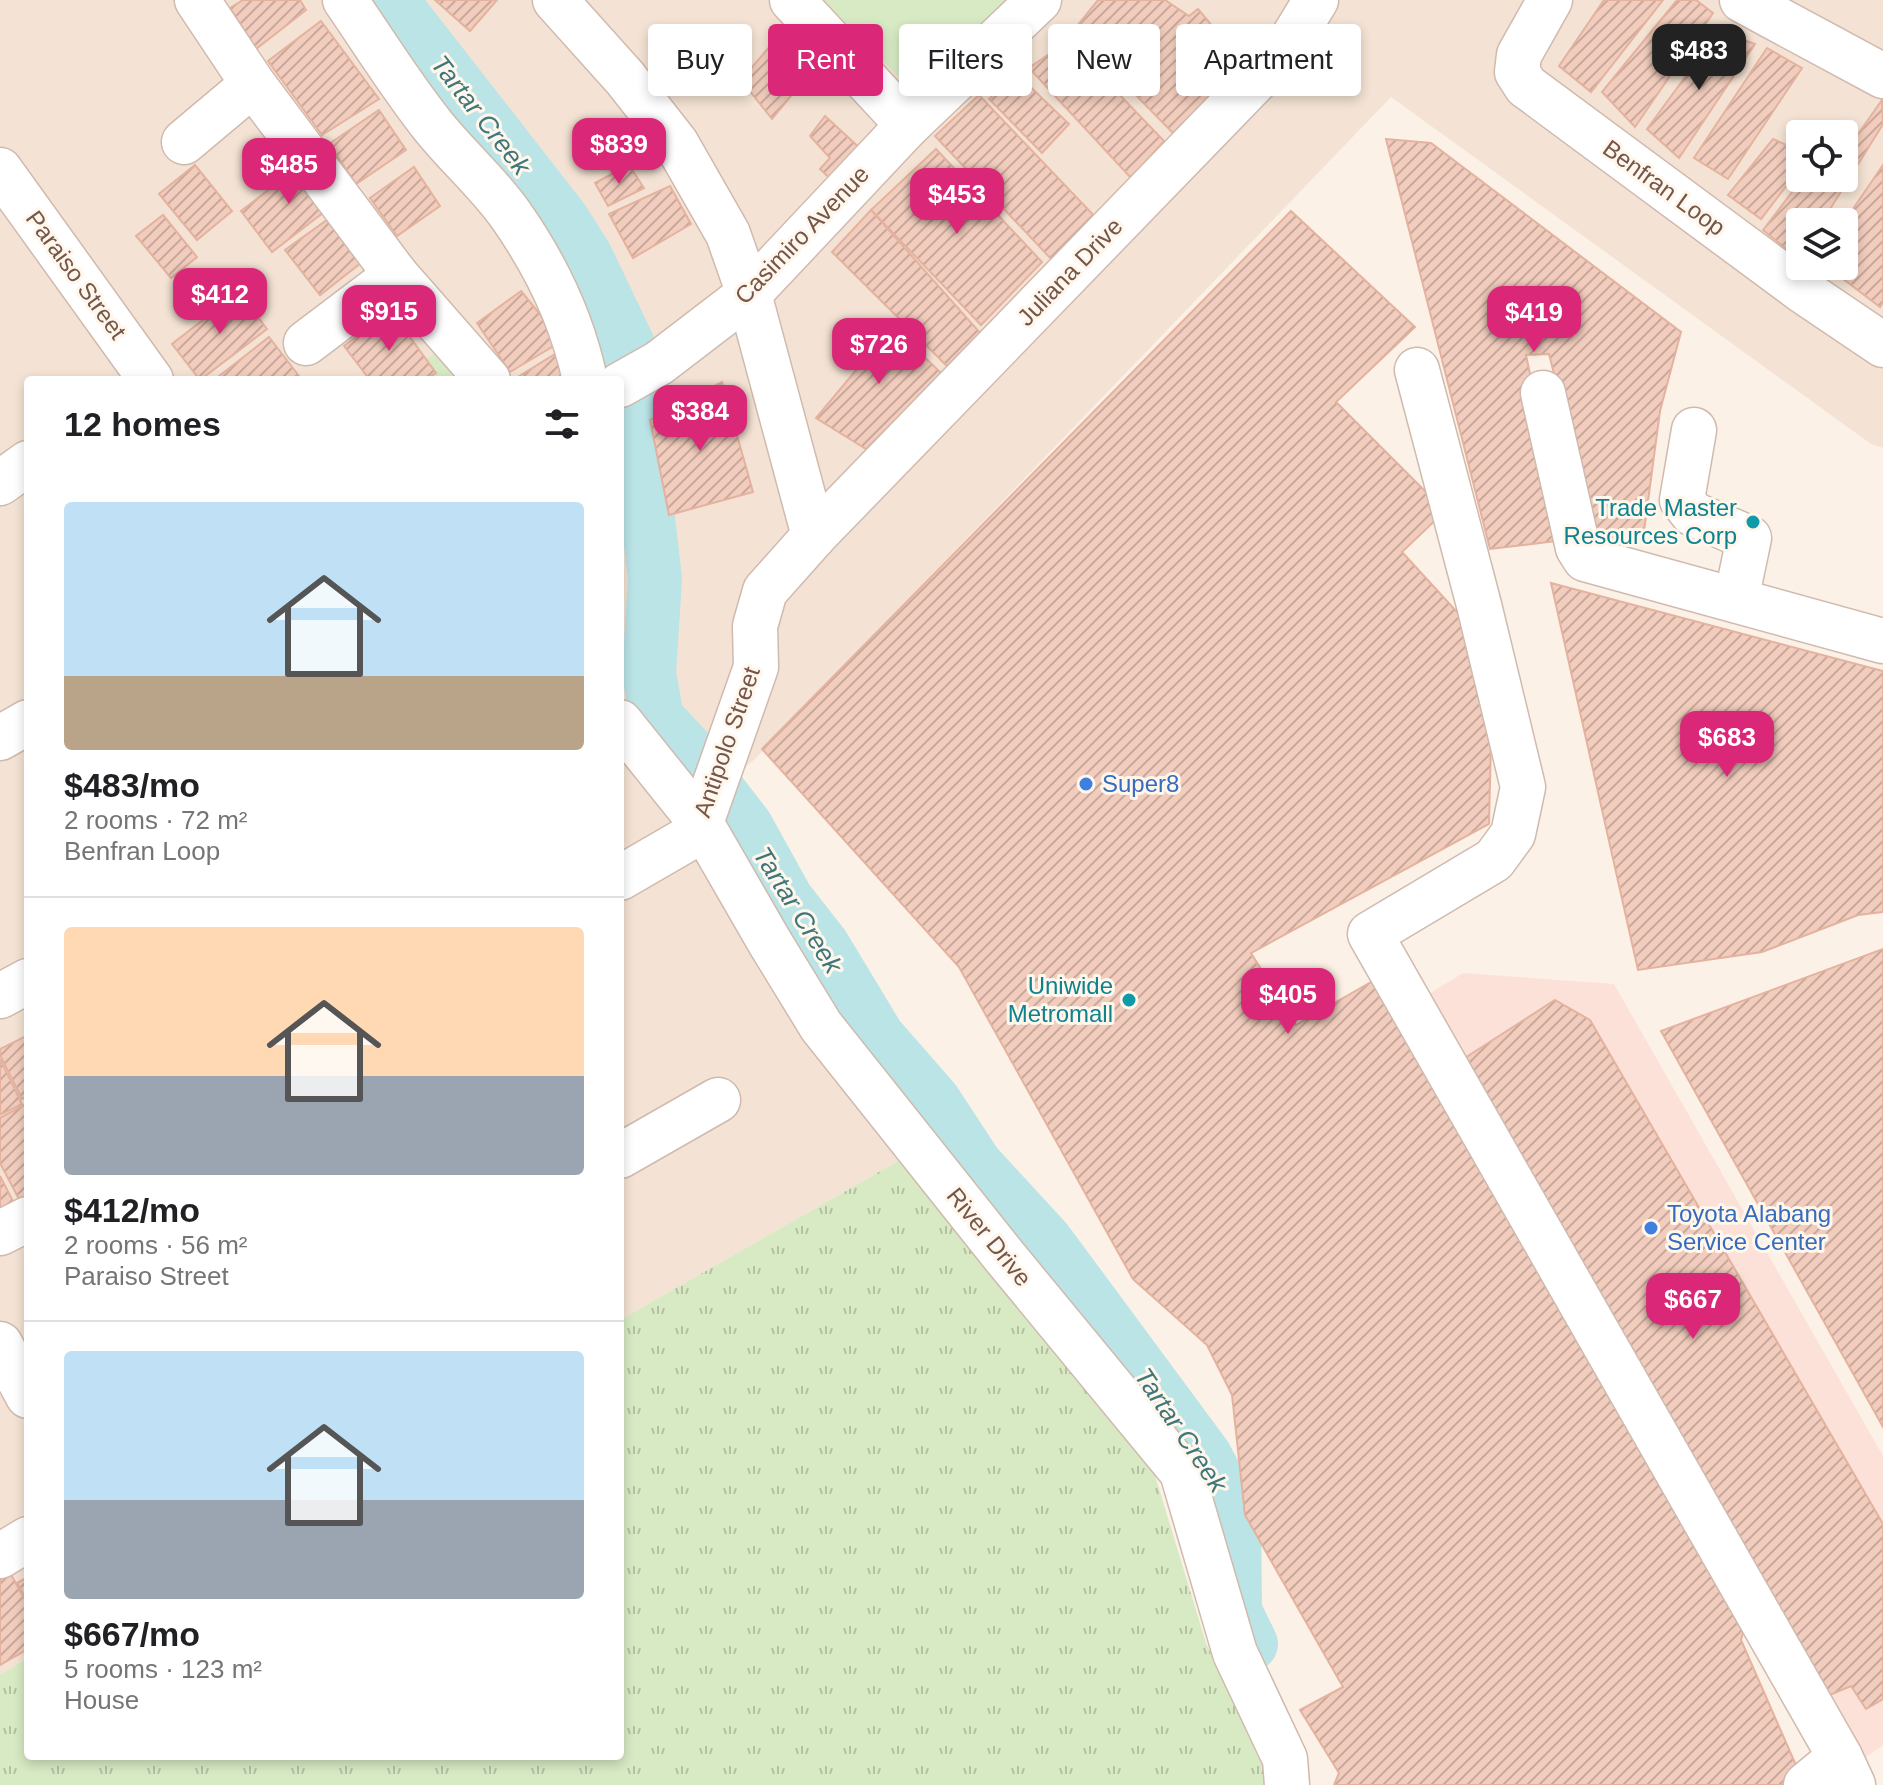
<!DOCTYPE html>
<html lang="en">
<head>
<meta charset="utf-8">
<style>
  :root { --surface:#fff; --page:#f6f6f6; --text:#202124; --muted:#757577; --line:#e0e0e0; --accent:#db2777 }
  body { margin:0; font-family:Arial,sans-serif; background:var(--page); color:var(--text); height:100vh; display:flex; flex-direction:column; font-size:30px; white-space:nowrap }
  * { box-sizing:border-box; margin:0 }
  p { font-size:26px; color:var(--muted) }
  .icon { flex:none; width:44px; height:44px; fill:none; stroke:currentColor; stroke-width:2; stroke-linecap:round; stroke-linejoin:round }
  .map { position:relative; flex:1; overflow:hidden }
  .sheet { position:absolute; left:24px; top:376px; width:600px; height:1384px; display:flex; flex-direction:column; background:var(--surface); border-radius:8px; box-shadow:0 4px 12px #0003 }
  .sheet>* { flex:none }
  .top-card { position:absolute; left:648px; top:24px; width:760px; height:72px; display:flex; gap:16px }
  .fabs { position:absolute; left:1786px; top:120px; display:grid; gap:16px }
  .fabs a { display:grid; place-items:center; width:72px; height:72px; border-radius:8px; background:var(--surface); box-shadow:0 4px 12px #0003; font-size:40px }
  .price { position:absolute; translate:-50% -68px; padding:0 18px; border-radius:16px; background:var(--accent); color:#fff; font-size:26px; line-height:52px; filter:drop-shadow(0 2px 4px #0008) }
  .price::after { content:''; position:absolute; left:50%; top:48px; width:24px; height:18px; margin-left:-12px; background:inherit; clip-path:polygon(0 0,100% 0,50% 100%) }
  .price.current { background:#222; color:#fff }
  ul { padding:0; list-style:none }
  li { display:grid; align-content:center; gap:16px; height:424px; padding:0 40px }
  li+li { border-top:2px solid var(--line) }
  li span { display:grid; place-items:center; height:248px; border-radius:8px; color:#555 }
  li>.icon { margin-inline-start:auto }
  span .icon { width:144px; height:144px; fill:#fffc; stroke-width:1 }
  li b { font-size:34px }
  h2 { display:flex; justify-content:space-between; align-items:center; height:96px; padding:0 40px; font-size:34px }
  .pill { padding:0 28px; border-radius:8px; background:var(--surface); box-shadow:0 4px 12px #0003; font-size:28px; line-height:72px }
  .pill.current { background:var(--accent); color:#fff }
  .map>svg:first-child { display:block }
</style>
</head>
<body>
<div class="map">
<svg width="1883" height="1785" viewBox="0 0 1883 1785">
  <defs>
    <pattern id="grass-tufts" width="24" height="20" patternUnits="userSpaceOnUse" patternTransform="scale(2)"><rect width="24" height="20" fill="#d7eac4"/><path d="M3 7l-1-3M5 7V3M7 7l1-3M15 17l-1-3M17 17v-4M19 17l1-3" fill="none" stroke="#b3c0a1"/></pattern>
    <pattern id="building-hatch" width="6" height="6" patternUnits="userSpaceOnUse" patternTransform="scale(2)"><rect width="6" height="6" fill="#f2cdbd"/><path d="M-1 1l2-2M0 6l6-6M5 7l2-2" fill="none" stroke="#c9a99c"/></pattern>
  </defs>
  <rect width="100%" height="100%" fill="#fcf1e6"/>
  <path fill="#f4e3d4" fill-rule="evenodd" d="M 0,0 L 1883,0 L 1883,448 L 1871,444 L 1391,97 L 754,760 L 677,818 L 900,1160 L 620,1320 L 620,380 L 28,380 L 28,1658 L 0,1675 ZM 1800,134 L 1844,134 L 1844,178 L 1800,178 ZM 1800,222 L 1844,222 L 1844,266 L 1800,266 Z"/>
  <path fill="#fce1d9" d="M 1463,973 L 1614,984 L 1883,1456 L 1883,1745 L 1854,1766 L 1419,1000 Z"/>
  <path fill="url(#grass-tufts)" d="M 900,1160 L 1154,1472 L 1206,1643 L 1271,1785 L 0,1785 L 0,1675 L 28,1658 L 28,1756 L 620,1756 L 620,1320 Z"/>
  <g fill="#d7eac4">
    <path d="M 824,0 L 1017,0 L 921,100 Z"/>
    <path d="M 448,344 L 476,380 L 398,380 Z"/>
  </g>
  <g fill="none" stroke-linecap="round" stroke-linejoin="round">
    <path stroke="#bae4e6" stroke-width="54" d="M 391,0 L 562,219 L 586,257 L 628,345 L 655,579 L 649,674 L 657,718 L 686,749 L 746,826 L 787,900 L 823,946 L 878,1037 L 934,1101 L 976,1165 L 1046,1241 L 1205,1456 L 1234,1510 L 1235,1611 L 1251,1644"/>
  </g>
  <g fill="url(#building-hatch)" stroke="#e4b29e" stroke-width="2">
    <path d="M 243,0 L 300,0 L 306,10 L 256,49 L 230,8 Z"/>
    <path d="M 435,0 L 497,0 L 470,31 Z"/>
    <path d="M 1098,0 L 1165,0 L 1189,16 L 1198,9 L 1243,63 L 1173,133 L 1073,31 Z"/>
    <path d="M 1604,0 L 1663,0 L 1591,92 L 1559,66 Z"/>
    <path d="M 1677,0 L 1696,0 L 1713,13 L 1635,127 L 1602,92 Z"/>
    <path d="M 321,21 L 379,99 L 322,135 L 268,61 Z"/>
    <path d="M 1719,31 L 1755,44 L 1679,158 L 1647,129 Z"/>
    <path d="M 777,38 L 813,69 L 772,119 L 741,80 Z"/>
    <path d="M 1068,41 L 1164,141 L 1131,178 L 1029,68 Z"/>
    <path d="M 1767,48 L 1802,68 L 1728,179 L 1694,158 Z"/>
    <path d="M 1016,73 L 1069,124 L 1042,153 L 989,99 Z"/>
    <path d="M 979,95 L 1100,222 L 1053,261 L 935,136 Z"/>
    <path d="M 1882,100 L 1883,124 L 1822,222 L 1800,222 L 1799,259 L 1763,230 L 1803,178 L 1844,178 L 1844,154 Z"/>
    <path d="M 379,110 L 406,150 L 356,184 L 329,144 Z"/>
    <path d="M 825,116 L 864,152 L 839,187 L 820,169 L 830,158 L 810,136 Z"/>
    <path d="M 637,122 L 659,160 L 601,156 Z"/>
    <path d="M 1386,139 L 1431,143 L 1681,332 L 1660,411 L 1643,539 L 1596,538 L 1549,354 L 1526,355 L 1565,540 L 1490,549 Z"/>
    <path d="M 1773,139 L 1800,151 L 1800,168 L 1761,219 L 1728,195 Z"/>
    <path d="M 936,149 L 1042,262 L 981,325 L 871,210 Z"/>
    <path d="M 306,161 L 337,202 L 272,252 L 241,211 Z"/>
    <path d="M 195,165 L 232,211 L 197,240 L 159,194 Z"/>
    <path d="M 629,165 L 644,188 L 608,206 L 595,183 Z"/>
    <path d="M 1883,165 L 1883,302 L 1880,307 L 1826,266 L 1844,266 L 1844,222 Z"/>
    <path d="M 414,167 L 440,206 L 397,236 L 370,198 Z"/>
    <path d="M 670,186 L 691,224 L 633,258 L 609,214 Z"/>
    <path d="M 871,210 L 981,334 L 947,366 L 832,252 Z"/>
    <path d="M 1291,211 L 1415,327 L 1336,402 L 1445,511 L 1402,552 L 1458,613 L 1492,700 L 1489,824 L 1251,953 L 1296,1025 L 1385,974 L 1749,1612 L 1741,1640 L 1799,1772 L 1795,1785 L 1334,1785 L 1339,1773 L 1300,1710 L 1343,1687 L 1245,1515 L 1232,1395 L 1207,1345 L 1133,1279 L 959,967 L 762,749 Z"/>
    <path d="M 163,215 L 197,257 L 171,278 L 136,236 Z"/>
    <path d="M 334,215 L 366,259 L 320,295 L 285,250 Z"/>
    <path d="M 521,291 L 562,341 L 510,372 L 477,323 Z"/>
    <path d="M 239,292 L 267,329 L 200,380 L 172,344 Z"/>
    <path d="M 391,311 L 436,373 L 425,380 L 370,380 L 344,346 Z"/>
    <path d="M 885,319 L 942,374 L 866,449 L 816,418 L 868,356 L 852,339 Z"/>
    <path d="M 269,337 L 299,376 L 294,380 L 214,380 Z"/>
    <path d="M 560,351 L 576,380 L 513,380 Z"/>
    <path d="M 722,382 L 753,492 L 669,515 L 650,420 Z"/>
    <path d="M 1551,583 L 1883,671 L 1883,912 L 1858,915 L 1762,952 L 1638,970 Z"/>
    <path d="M 1883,949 L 1883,1427 L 1661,1031 Z"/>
    <path d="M 1555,1000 L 1590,1020 L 1883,1524 L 1883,1699 L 1866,1709 L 1851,1686 L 1820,1699 L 1457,1063 Z"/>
    <path d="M 28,1035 L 28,1096 L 22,1099 L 0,1055 L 0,1049 Z"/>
    <path d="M 0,1059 L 22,1104 L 0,1115 Z"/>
    <path d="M 28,1103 L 28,1197 L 20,1201 L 0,1163 L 0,1118 Z"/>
    <path d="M 0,1176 L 16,1207 L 0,1215 Z"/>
    <path d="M 9,1571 L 28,1605 L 28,1649 L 0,1665 L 0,1576 Z"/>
    <path d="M 28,1577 L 28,1602 L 17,1583 Z"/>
  </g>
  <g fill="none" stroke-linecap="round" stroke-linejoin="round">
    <g stroke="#d0baae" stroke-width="47">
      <g id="minor">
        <path d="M 197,0 L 253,84 L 396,275 L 488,380"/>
        <path d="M 345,0 C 374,42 401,86 433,126 C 457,156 487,182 510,214 C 546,265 572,318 585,380"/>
        <path d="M 555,0 L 625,78 L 676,143 L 728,234 L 749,294 L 814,536"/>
        <path d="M 792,0 L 908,125"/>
        <path d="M 1550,0 L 1519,55 L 1517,72 L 1526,86 L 1803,291 L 1883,345"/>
        <path d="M 1742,0 L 1883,76"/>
        <path d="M 184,142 L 253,84"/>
        <path d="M 0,170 L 151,380"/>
        <path d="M 306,343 L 396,275"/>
        <path d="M 1417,370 L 1479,605 L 1523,787 L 1513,834 L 1494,860 L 1370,934 L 1840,1757 L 1853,1785"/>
        <path d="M 620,385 L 659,363 L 749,294 L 908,125 L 1039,0"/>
        <path d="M 1543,393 L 1578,548 L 1585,559 L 1883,641"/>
        <path d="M 1694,430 L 1682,500 L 1693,514 L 1749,538 L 1736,600"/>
        <path d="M 0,483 L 28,463"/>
        <path d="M 620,722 L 701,823 L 769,941 L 821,1026 L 1004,1256 L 1182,1472 L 1235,1653 L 1285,1759 L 1287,1785"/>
        <path d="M 0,738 L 28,722"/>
        <path d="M 620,878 L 689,838 L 701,823 L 756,667 L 755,626 L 765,591 L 814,536 L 1286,49 L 1316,0"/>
        <path d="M 0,996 L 28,981"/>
        <path d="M 620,1156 L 718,1100"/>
        <path d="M 0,1233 L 28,1219"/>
        <path d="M 0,1344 L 28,1396"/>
        <path d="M 0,1556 L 28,1539"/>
        <path d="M 1806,1785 L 1840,1757"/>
      </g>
    </g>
    <use href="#minor" stroke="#fff" stroke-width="44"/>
  </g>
  <g fill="#0f9aa8" stroke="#fff6ec" stroke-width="3">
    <circle cx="1753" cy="522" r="8"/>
    <circle cx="1129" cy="1000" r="8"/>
  </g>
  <g fill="#3f7fe0" stroke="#fff6ec" stroke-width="3">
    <circle cx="1086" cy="784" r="8"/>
    <circle cx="1651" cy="1228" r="8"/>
  </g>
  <g text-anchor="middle" stroke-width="6" stroke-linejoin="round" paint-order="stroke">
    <g font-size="24" fill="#75564a" stroke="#fff6ec">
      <text transform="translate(1664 188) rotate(36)" y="8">Benfran Loop</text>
      <text transform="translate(802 235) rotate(-46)" y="8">Casimiro Avenue</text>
      <text transform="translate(1070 272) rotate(-46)" y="8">Juliana Drive</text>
      <text transform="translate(76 275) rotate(54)" y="8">Paraiso Street</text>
      <text transform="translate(727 742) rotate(-71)" y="8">Antipolo Street</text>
      <text transform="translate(989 1237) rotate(51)" y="8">River Drive</text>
    </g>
    <g font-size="24" fill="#0d838f" stroke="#fff6ec" text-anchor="end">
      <text x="1737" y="516">Trade Master<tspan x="1737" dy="28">Resources Corp</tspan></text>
      <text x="1113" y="994">Uniwide<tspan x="1113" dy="28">Metromall</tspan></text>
    </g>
    <g font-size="24" fill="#366cbe" stroke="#fff6ec" text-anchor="start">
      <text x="1102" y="792">Super8</text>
      <text x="1667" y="1222">Toyota Alabang<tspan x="1667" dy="28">Service Center</tspan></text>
    </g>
    <g font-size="26" font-style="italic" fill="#3e767b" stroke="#fff6ec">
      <text transform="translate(481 115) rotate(52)" y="9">Tartar Creek</text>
      <text transform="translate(798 910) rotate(58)" y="9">Tartar Creek</text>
      <text transform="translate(1181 1430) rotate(56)" y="9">Tartar Creek</text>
    </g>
  </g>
</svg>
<div class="fabs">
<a><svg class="icon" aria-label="locate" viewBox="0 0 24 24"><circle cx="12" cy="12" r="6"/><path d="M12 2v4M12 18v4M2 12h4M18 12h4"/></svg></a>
<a><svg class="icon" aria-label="layers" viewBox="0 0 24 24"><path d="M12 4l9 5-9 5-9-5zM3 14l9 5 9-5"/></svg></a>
</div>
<b class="price current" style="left:1699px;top:92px">$483</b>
<b class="price" style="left:619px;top:186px">$839</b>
<b class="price" style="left:289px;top:206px">$485</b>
<b class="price" style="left:957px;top:236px">$453</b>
<b class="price" style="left:220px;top:336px">$412</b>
<b class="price" style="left:389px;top:353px">$915</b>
<b class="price" style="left:1534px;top:354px">$419</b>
<b class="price" style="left:879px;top:386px">$726</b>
<b class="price" style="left:700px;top:453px">$384</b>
<b class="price" style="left:1727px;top:779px">$683</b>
<b class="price" style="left:1288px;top:1036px">$405</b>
<b class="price" style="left:1693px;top:1341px">$667</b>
<div class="top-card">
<a class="pill">Buy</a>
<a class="pill current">Rent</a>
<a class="pill">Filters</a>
<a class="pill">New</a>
<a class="pill">Apartment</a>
</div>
<section class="sheet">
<h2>12 homes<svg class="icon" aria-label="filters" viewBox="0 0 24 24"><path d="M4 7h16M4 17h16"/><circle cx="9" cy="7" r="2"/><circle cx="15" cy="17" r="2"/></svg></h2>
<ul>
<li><span style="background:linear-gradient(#bfe0f5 70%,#b9a48a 0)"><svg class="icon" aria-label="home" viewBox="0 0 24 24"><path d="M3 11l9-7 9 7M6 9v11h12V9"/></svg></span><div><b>$483/mo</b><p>2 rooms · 72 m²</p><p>Benfran Loop</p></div></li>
<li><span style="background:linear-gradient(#ffd9b3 60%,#9aa5b1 0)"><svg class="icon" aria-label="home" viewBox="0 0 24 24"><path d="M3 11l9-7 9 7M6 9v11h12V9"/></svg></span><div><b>$412/mo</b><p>2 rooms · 56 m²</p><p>Paraiso Street</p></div></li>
<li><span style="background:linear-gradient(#bfe0f5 60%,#9aa5b1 0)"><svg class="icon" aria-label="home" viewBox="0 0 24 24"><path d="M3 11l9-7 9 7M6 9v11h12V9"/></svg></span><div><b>$667/mo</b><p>5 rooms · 123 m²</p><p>House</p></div></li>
</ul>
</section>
</div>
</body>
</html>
